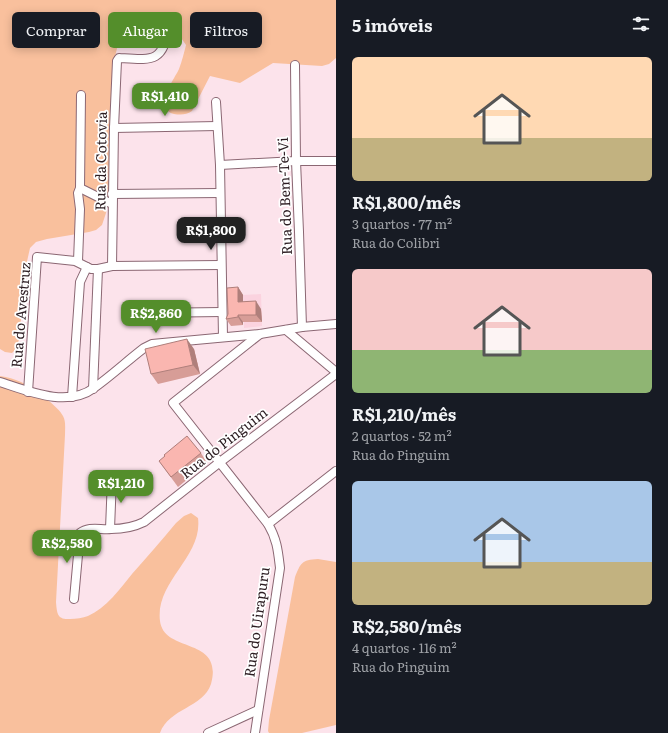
<!DOCTYPE html>
<html lang="pt">
<head>
<meta charset="utf-8">
<style>
  :root { --surface:#171b24; --page:#242831; --text:#f1f3f6; --muted:#9ea1a6; --accent:#548e2b }
  body { margin:0; font-family:Literata,serif; background:var(--page); color:var(--text); height:100vh; display:flex; flex-direction:column; font-size:15px; white-space:nowrap }
  * { box-sizing:border-box; margin:0 }
  p { font-size:13px; color:var(--muted) }
  .icon { flex:none; width:22px; height:22px; fill:none; stroke:currentColor; stroke-width:2; stroke-linecap:round; stroke-linejoin:round }
  .map { position:relative; flex:1; overflow:hidden }
  .drawer { display:flex; flex-direction:column; background:var(--surface); width:332px }
  .drawer>* { flex:none }
  .hud { position:absolute; left:12px; top:12px; width:264px; height:36px; display:flex; gap:8px }
  .price { position:absolute; translate:-50% -34px; padding:0 9px; border-radius:8px; background:var(--accent); color:#fff; font-size:13px; line-height:26px; filter:drop-shadow(0 1px 2px #0008) }
  .price::after { content:''; position:absolute; left:50%; top:24px; width:12px; height:9px; margin-left:-6px; background:inherit; clip-path:polygon(0 0,100% 0,50% 100%) }
  .price.on { background:#222; color:#fff }
  ul { padding:0; list-style:none }
  li { display:grid; align-content:center; gap:8px; height:212px; padding:0 16px }
  li span { display:grid; place-items:center; height:124px; border-radius:6px; color:#555 }
  li>.icon { margin-inline-start:auto }
  span .icon { width:72px; height:72px; fill:#fffc; stroke-width:1 }
  li b { font-size:17px }
  h2 { display:flex; justify-content:space-between; align-items:center; height:48px; padding:0 16px; font-size:17px }
  .pill { padding:0 14px; border-radius:6px; background:var(--surface); box-shadow:0 2px 10px #0003; font-size:14px; line-height:36px }
  .pill.on { background:var(--accent); color:#fff }
  main { display:flex; flex:1; min-height:0 }
  .map>svg:first-child { display:block }
</style>
</head>
<body>
<main>
<div class="map">
<svg width="336" height="733" viewBox="0 0 336 733">
  <rect width="100%" height="100%" fill="#fce3eb"/>
  <path fill="#fbd3df" d="M 261,294 L 262,326 L 244,328 L 243,295 Z"/>
  <g fill="#f9c09d">
    <path d="M 0,0 L 336,0 L 336,58 L 329,64 L 322,66 L 273,63 L 240,83 L 210,76 L 192,111 C 186,115 181,115 174,114 C 152,108 174,80 179,69 C 182,61 184,53 186,45 L 170,22 C 150,28 143,36 130,16 L 119,40 L 114,61 L 111,184 L 106,213 L 102,225 L 96,230 L 89,232 L 47,239 L 36,242 L 30,248 L 26,266 L 19,340 L 16,349 L 12,353 L 5,352 L 0,349 Z"/>
    <path d="M 0,376 C 8,377 14,379 21,382 C 31,386 59,407 63,416 C 66,421 65,429 65,435 L 56,602 C 57,613 57,620 70,619 C 76,619 83,618 88,616 C 106,608 120,589 132,574 C 147,557 162,540 176,523 L 184,516 L 191,513 L 198,518 C 203,557 155,581 160,621 C 164,654 224,636 211,684 C 203,708 169,708 160,733 L 0,733 Z"/>
    <path d="M 318,559 L 336,562 L 336,725 L 302,733 L 269,733 L 268,731 L 269,720 L 295,577 C 301,563 301,560 318,559 Z"/>
  </g>
  <g fill="none" stroke-linecap="round" stroke-linejoin="round">
    <g stroke="#8b6773" stroke-width="10">
      <g id="minor">
        <path d="M 295,65 L 296,161 L 299,232 L 302,327"/>
        <path d="M 81,95 L 80,188 L 112,204"/>
        <path d="M 216,102 L 220,165 L 223,337"/>
        <path d="M 114,128 L 217,126"/>
        <path d="M 220,165 L 296,161 L 336,161"/>
        <path d="M 112,194 L 220,193"/>
        <path d="M 78,261 L 80,209 L 78,193 L 80,188"/>
        <path d="M 112,266 L 114,128 L 117,61 L 119,58 C 152,60 164,63 168,26"/>
        <path d="M 142,313 L 222,312"/>
        <path d="M 286,330 L 336,372"/>
        <path d="M 0,382 C 28,391 67,408 94,388 C 111,376 127,361 144,348 L 152,344 L 260,334 L 302,327 L 336,324"/>
        <path d="M 93,389 L 98,269"/>
        <path d="M 28,392 L 37,257 L 75,261 L 91,269 L 98,269 L 112,266 L 221,265"/>
        <path d="M 72,397 L 80,282 L 87,267"/>
        <path d="M 268,524 L 336,471"/>
        <path d="M 110,529 L 112,478"/>
        <path d="M 74,599 L 80,533 C 89,526 100,530 111,529 C 122,529 134,527 144,522 L 220,462 L 336,374"/>
        <path d="M 208,733 L 258,710"/>
        <path d="M 255,733 L 280,568 C 278,551 277,539 268,524 L 173,403 L 260,334"/>
      </g>
    </g>
    <use href="#minor" stroke="#fff" stroke-width="8"/>
  </g>
  <g fill="#d79d97">
    <path d="M 238,287 L 243,295 L 243,302 L 261,309 L 262,322 L 243,322 L 243,325 L 231,326 L 226,319 Z"/>
    <path d="M 194,349 L 200,374 L 158,384 L 151,374 Z"/>
    <path d="M 201,453 L 207,463 L 178,487 L 159,461 Z"/>
  </g>
  <g fill="#af7f7b">
    <path d="M 238,287 L 243,295 L 243,309 L 238,302 Z"/>
    <path d="M 256,301 L 261,309 L 262,322 L 256,315 Z"/>
    <path d="M 238,315 L 243,322 L 243,325 L 238,317 Z"/>
    <path d="M 187,339 L 194,349 L 200,374 L 193,365 Z"/>
  </g>
  <g fill="#fab6b0" stroke="#af7f7b">
    <path d="M 238,287 L 238,302 L 256,301 L 256,315 L 238,315 L 238,317 L 226,319 L 228,314 L 227,288 Z"/>
    <path d="M 187,339 L 193,365 L 151,374 L 145,349 Z"/>
    <path d="M 187,436 L 201,453 L 171,477 L 159,461 L 165,456 L 164,455 Z"/>
  </g>
  <g text-anchor="middle" stroke-width="3.5" stroke-linejoin="round" paint-order="stroke">
    <g font-size="14" fill="#2c1d22" stroke="#fff">
      <text transform="translate(101 161) rotate(-89)" y="5">Rua da Cotovia</text>
      <text transform="translate(285 196) rotate(-92)" y="5">Rua do Bem-Te-Vi</text>
      <text transform="translate(21 315) rotate(-85)" y="5">Rua do Avestruz</text>
      <text transform="translate(224 443) rotate(-38)" y="5">Rua do Pinguim</text>
      <text transform="translate(257 622) rotate(-82)" y="5">Rua do Uirapuru</text>
    </g>
  </g>
</svg>
<b class="price" style="left:165px;top:117px">R$1,410</b>
<b class="price on" style="left:211px;top:251px">R$1,800</b>
<b class="price" style="left:156px;top:334px">R$2,860</b>
<b class="price" style="left:121px;top:504px">R$1,210</b>
<b class="price" style="left:67px;top:564px">R$2,580</b>
<div class="hud">
<a class="pill">Comprar</a>
<a class="pill on">Alugar</a>
<a class="pill">Filtros</a>
</div>
</div>
<section class="drawer">
<h2>5 imóveis<svg class="icon" aria-label="filters" viewBox="0 0 24 24"><path d="M4 7h16M4 17h16"/><circle cx="9" cy="7" r="2"/><circle cx="15" cy="17" r="2"/></svg></h2>
<ul>
<li><span style="background:linear-gradient(#ffd9b3 65%,#c2b280 0)"><svg class="icon" aria-label="home" viewBox="0 0 24 24"><path d="M3 11l9-7 9 7M6 9v11h12V9"/></svg></span><div><b>R$1,800/mês</b><p>3 quartos · 77 m²</p><p>Rua do Colibri</p></div></li>
<li><span style="background:linear-gradient(#f6c9c9 65%,#8fb573 0)"><svg class="icon" aria-label="home" viewBox="0 0 24 24"><path d="M3 11l9-7 9 7M6 9v11h12V9"/></svg></span><div><b>R$1,210/mês</b><p>2 quartos · 52 m²</p><p>Rua do Pinguim</p></div></li>
<li><span style="background:linear-gradient(#a9c7e8 65%,#c2b280 0)"><svg class="icon" aria-label="home" viewBox="0 0 24 24"><path d="M3 11l9-7 9 7M6 9v11h12V9"/></svg></span><div><b>R$2,580/mês</b><p>4 quartos · 116 m²</p><p>Rua do Pinguim</p></div></li>
</ul>
</section>
</main>
</body>
</html>
